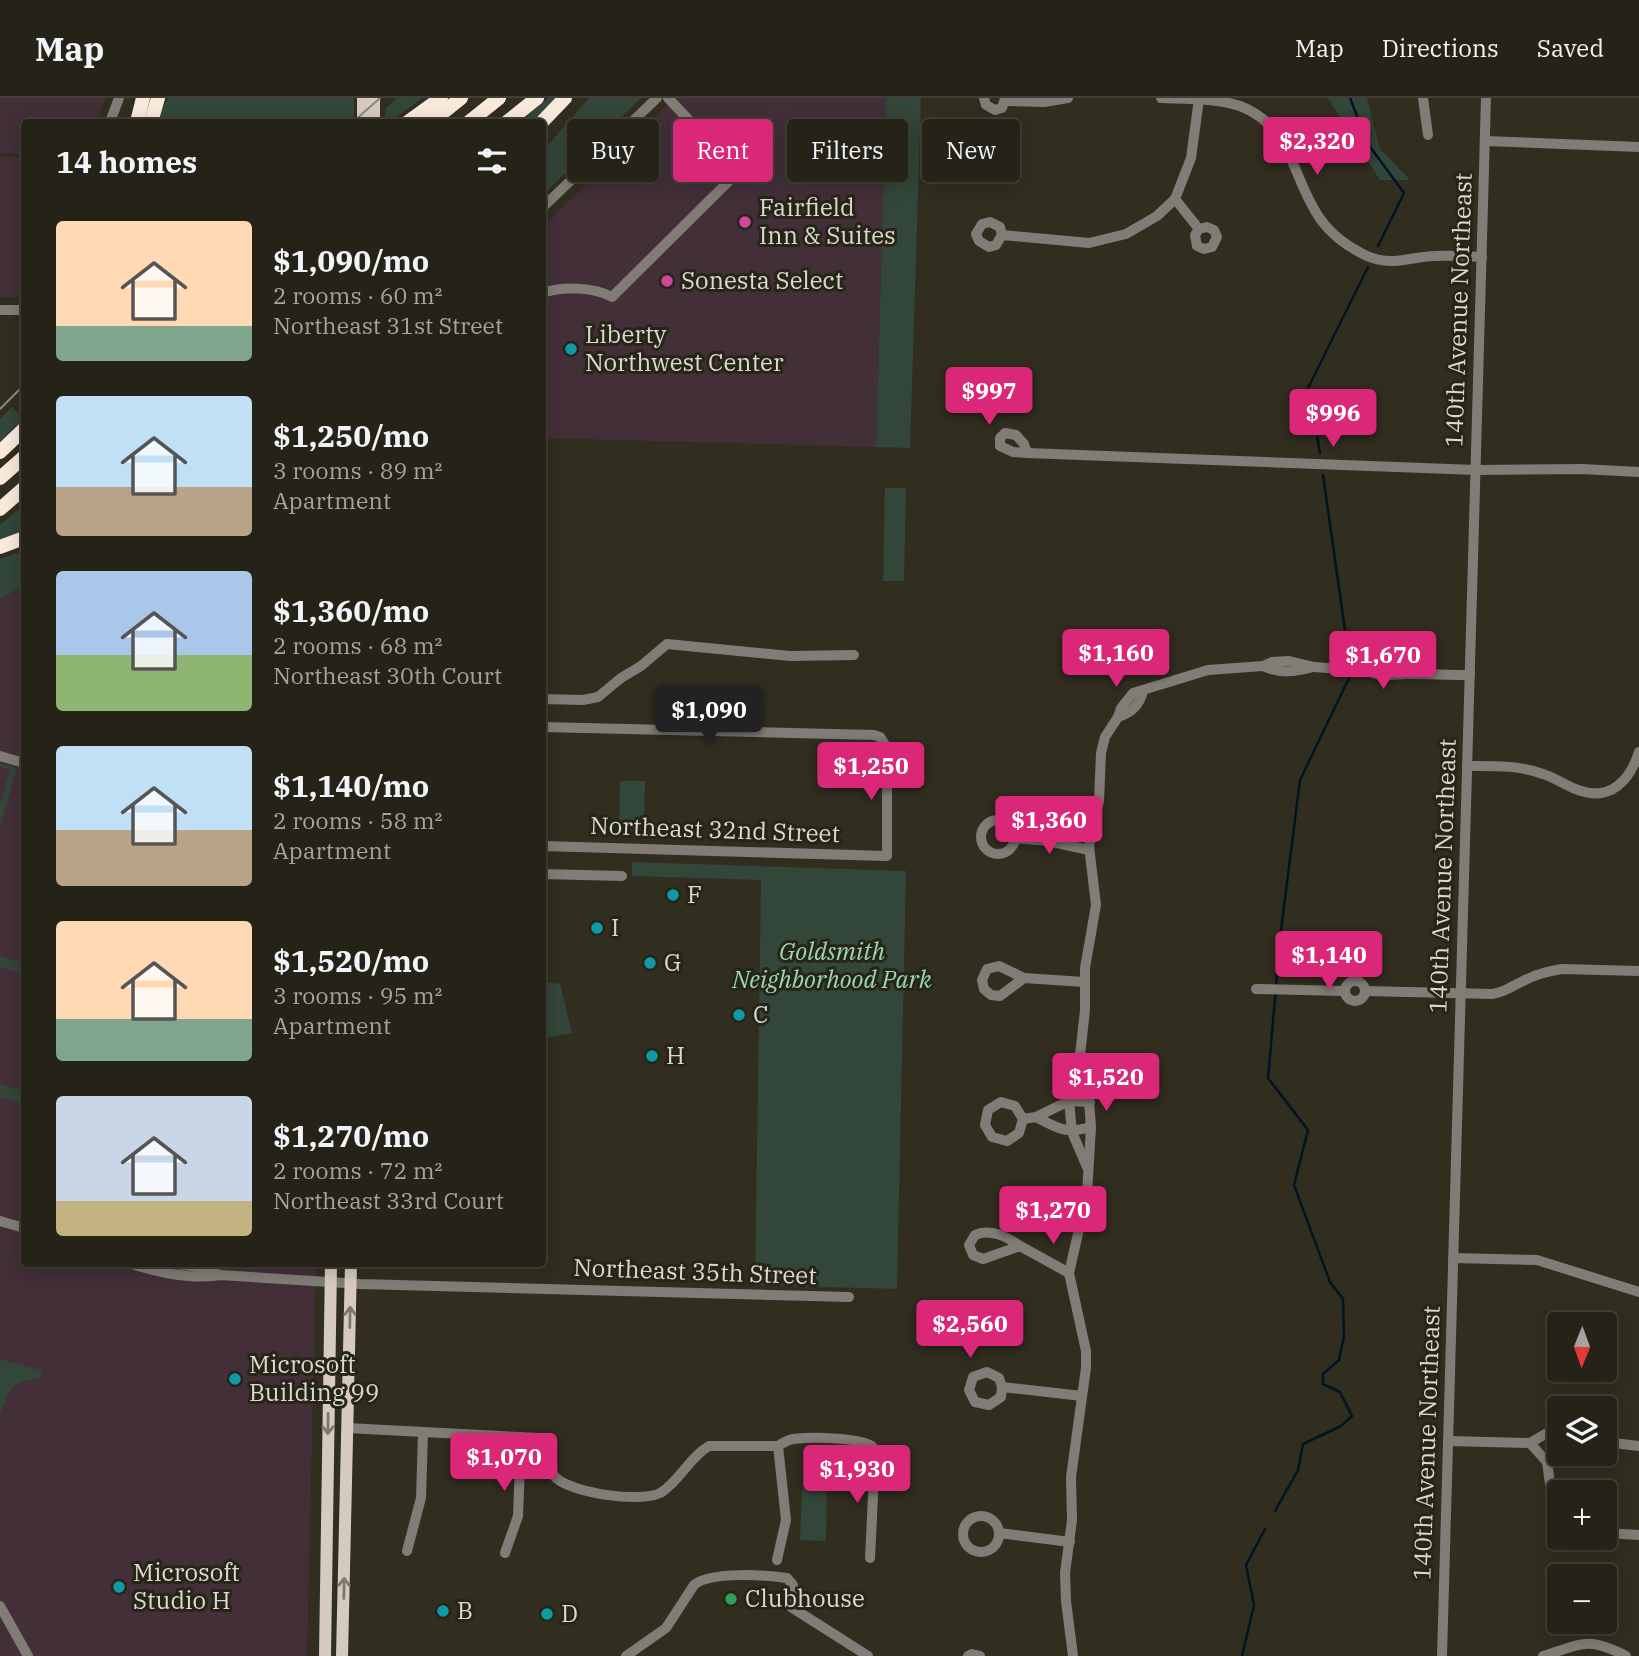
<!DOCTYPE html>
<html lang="en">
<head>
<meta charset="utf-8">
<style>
  :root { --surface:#252218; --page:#312f25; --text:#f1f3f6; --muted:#a3a4a2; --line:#423f37; --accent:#db2777 }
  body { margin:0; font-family:"IBM Plex Serif",serif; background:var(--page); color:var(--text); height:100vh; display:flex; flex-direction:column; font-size:26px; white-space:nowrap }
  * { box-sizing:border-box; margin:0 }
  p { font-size:23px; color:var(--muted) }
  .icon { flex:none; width:38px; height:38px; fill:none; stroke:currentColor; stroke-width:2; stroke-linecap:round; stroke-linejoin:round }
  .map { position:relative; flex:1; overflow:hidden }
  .panel { position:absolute; left:21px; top:21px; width:525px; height:1148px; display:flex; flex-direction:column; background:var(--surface); border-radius:7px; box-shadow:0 4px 18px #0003,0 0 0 2px var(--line) }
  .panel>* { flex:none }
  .banner { position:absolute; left:567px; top:21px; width:665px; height:63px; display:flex; gap:14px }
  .needle { width:46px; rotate:181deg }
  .buttons { position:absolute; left:1547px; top:1214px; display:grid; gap:14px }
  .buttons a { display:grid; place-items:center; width:70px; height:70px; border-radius:7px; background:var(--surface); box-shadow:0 4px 18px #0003,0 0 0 2px var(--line); font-size:35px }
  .price { position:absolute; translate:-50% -60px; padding:0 16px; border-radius:7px; background:var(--accent); color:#fff; font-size:23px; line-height:46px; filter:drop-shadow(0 2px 4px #0008) }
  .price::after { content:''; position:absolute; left:50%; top:42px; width:21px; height:16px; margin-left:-10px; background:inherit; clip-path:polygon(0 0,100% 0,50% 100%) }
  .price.current { background:#222; color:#fff }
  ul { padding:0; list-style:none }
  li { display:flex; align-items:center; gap:21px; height:175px; padding:0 35px }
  li span { display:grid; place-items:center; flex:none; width:196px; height:140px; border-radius:7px; color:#555 }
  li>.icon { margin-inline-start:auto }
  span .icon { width:84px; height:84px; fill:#fffc; stroke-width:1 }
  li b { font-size:30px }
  h2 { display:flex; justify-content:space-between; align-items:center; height:84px; padding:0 35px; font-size:30px }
  .chip { padding:0 24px; border-radius:7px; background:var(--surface); box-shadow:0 4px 18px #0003,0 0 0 2px var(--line); font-size:24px; line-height:63px }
  .chip.current { background:var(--accent); color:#fff }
  header { display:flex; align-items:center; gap:42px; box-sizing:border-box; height:98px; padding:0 35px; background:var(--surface); border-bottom:2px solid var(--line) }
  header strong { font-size:33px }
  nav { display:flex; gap:38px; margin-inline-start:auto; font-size:24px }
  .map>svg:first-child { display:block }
</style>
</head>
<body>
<header>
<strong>Map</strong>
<nav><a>Map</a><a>Directions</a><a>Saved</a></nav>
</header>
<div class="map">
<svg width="1639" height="1558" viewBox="0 0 1639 1558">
  <rect width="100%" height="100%" fill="#312e20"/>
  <g fill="#422f38">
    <path d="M 0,0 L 105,0 L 97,24 L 24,24 L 24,56 L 0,55 Z"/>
    <path d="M 675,0 L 886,0 L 876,349 L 543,340 L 542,129 Z"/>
    <rect x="0" y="59" width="24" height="140"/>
    <path d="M 24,486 L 24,1166 L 316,1166 L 307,1558 L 0,1558 L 0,502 Z"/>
  </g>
  <g fill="#324639">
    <path d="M 168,0 L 354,0 L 354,24 L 158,24 L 161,12 Z"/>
    <path d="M 397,0 L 422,0 L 390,24 L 384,24 L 386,10 Z"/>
    <path d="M 548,0 L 559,0 L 535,24 L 520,24 Z"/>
    <path d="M 589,0 L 641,0 L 543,97 L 543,53 Z"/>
    <path d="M 886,0 L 921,0 L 910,350 L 876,349 Z"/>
    <path d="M 1328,0 L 1367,0 L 1380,51 L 1410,82 L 1380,82 Z"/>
    <path d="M 822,23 L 833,24 L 832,46 L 821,45 Z"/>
    <path d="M 24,308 L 24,320 L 0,343 L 0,321 L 12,309 L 17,314 Z"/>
    <path d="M 885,390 L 906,390 L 904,483 L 883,483 Z"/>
    <path d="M 24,407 L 24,432 L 0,444 L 0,427 Z"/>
    <path d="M 24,453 L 24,486 L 0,502 L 0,461 Z"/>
    <path d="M 0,665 L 17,670 L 0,729 L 0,705 L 10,672 L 0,669 Z"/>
    <path d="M 620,683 L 645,683 L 644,730 L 619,730 Z"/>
    <path d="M 632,764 L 906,773 L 897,1191 L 755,1187 L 761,782 L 632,778 Z"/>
    <path d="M 0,858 L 24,865 L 24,875 L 0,869 Z"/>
    <path d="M 543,884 L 560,886 L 572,935 L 543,940 Z"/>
    <path d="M 0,986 L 24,993 L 24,1006 L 0,999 Z"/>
    <path d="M 0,1261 L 42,1272 L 39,1281 C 11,1282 7,1295 0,1319 Z"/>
    <path d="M 802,1391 L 827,1392 L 826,1443 L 800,1442 Z"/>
  </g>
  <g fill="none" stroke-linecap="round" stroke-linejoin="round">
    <g stroke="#001523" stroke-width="2.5">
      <path d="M 1350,0 L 1368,46 L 1404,95 L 1378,148"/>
      <path d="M 1320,355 L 1315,325 L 1306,294 L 1368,169"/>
      <path d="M 1323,377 L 1349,560"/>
      <path d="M 1275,1413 L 1298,1372 L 1303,1346 L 1341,1328 L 1352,1318 L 1340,1294 L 1323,1286 L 1323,1276 L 1339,1262 L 1344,1238 L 1343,1201 L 1330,1184 L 1294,1087 L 1308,1032 L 1268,980 L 1281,832 L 1300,682 L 1349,580"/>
      <path d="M 1242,1558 L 1254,1507 L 1246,1467 L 1265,1431"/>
    </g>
    <g stroke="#827c76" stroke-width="10">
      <path d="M 984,0 L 986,7 L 995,12 L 1002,10 L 1005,0"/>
      <path d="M 1161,0 C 1186,1 1215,0 1240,8 C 1293,28 1292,82 1321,122 C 1332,137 1350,150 1367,158 C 1393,169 1408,159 1434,158 C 1450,157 1466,158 1482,159"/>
      <path d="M 1423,0 L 1428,37"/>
      <path d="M 1006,3 L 1044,4 L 1068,0"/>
      <path d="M 110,24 L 119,0"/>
      <path d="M 1485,43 L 1639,49"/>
      <path d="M 1175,101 L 1199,131 L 1195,137 L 1197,148 L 1204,151 L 1212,149 L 1217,139 L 1214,132 L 1207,129 L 1199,131"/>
      <path d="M 542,110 L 657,0"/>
      <path d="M 1002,137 L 996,147 L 989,149 L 979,143 L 976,136 L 982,126 L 990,124 L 1000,129 L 1002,137 L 1089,145 L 1126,136 L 1157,118 L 1175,101 L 1191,60 L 1199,1"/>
      <path d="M 542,195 C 562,188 594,189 612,199 L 738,74 L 668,0"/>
      <path d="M 0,212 L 24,212"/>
      <path d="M 1027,355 L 1024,346 L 1016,337 L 1005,335 L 1000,340 L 1000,348 L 1013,354 L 1027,355 L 1476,372 L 1582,371 L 1639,374"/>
      <path d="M 1263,568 C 1280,576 1295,574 1313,569"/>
      <path d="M 1368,573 C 1378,566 1393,567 1401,576"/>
      <path d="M 542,601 L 583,602 L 598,599 L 621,580 L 641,568 L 667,546 L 790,558 L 854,557"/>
      <path d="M 1118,619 C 1132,615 1140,606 1143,593"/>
      <path d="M 542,629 L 874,637 L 880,639 L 887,650 L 887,758 L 542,748"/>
      <path d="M 0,658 L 24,665"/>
      <path d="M 1467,668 C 1493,668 1519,667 1543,676 C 1556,680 1566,688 1578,692 C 1611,704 1630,682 1639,654"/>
      <circle cx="998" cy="739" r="17"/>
      <path d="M 1014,740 L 1048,743 L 1089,752"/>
      <path d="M 542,776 L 622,778"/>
      <path d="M 1024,880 L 999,868 L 987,871 L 982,882 L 984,891 L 991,897 L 1000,898 L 1024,880 L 1084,884"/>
      <circle cx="1355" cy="893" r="10"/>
      <path d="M 1256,891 L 1344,893"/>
      <path d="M 1365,893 L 1492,896 C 1504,895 1512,888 1523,883 C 1536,876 1549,873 1562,871 L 1639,873"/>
      <path d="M 1036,1019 C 1059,1031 1065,1036 1091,1029"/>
      <path d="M 1023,1021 L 1019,1035 L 1007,1043 L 992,1039 L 985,1027 L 988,1012 L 1001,1004 L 1015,1008 L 1023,1021 L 1036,1019 L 1069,1003 L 1090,1004"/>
      <path d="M 1087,1069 L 1072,1034 L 1069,1003 L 1073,980 L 1079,966 L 1085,912 L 1085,870 L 1096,807 L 1089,748 L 1099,703 L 1101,655 L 1105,639 L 1118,619 L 1121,610 L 1133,595 L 1208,572 L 1263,568 L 1272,564 L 1289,563 L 1314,569 L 1368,573 C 1382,580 1393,576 1407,576 C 1428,576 1449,577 1470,577"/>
      <path d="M 0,1123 L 24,1130"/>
      <path d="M 1020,1148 C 1008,1139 990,1130 975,1137 L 969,1147 L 973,1157 L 983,1161 L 1020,1148 L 1069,1175"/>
      <path d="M 1453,1160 L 1537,1162 L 1639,1194"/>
      <path d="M 132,1166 C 160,1175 191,1182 220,1177 L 360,1186 L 849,1199"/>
      <path d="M 177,1166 L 205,1170 L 219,1177"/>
      <path d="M 1002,1289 L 1001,1299 L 989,1307 L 975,1304 L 969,1292 L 973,1279 L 987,1274 L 999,1280 L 1002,1289 L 1082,1298"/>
      <path d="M 347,1330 L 539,1340 L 544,1344 C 547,1355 547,1371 556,1380 C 573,1395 642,1406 662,1394 C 680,1382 690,1359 709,1348 L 778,1348 C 783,1345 787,1342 793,1341 C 811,1339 857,1339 872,1348 L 875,1357 L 870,1460"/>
      <path d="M 1448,1343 L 1530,1345 L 1559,1328"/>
      <path d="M 1605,1344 L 1639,1348"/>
      <path d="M 1530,1345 L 1547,1364 L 1555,1422 L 1559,1427"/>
      <circle cx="981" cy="1436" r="18"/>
      <path d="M 999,1435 L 1070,1444"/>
      <path d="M 1605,1435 L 1639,1437"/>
      <path d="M 407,1453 L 421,1400 L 423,1335"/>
      <path d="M 505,1455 L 518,1418 L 521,1339"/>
      <path d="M 777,1462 L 786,1422 L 778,1348"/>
      <path d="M 0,1508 L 28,1558"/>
      <path d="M 626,1558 L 666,1530 L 694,1487 C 710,1473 766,1477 787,1480 L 793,1487 L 791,1509 L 868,1558"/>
      <path d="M 968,1558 L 972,1556 L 980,1558"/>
      <path d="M 1073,1558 L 1066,1503 L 1065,1475 L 1072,1422 L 1071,1379 L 1086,1270 L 1086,1253 L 1069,1175 L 1087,1096 L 1091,1029 L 1088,991 L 1079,966"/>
      <path d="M 1442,1558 L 1486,0"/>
      <path d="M 1543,1558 C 1582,1546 1587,1538 1626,1558"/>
    </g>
    <g stroke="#d6cabe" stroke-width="12">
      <path d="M 363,24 L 363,0"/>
      <path d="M 374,24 L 374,0"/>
      <path d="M 325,1558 L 331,1166"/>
      <path d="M 342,1558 L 351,1166"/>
    </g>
    <g stroke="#f8e9db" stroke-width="14">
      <path d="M 137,24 L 143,0"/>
      <path d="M 151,24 L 158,0"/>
      <path d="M 408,24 L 441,0"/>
      <path d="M 431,24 L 461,0"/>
      <path d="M 469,24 L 499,0"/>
      <path d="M 507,24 L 537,0"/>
      <path d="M 542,24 L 565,0"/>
      <path d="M 0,354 L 24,331"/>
      <path d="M 0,380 L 24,359"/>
      <path d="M 0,411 L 24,390"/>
      <path d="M 0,449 L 24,440"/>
    </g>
    <g stroke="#8a887d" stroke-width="2">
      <path d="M 353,24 L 380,0"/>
      <path d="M 0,311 L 24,287"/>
    </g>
  </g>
  <defs><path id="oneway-shaft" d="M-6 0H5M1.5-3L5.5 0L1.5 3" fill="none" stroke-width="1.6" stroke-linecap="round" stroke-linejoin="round" transform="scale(1.75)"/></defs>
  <g stroke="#7e786a">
    <use href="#oneway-shaft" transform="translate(350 1219) rotate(-89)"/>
    <use href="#oneway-shaft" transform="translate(328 1326) rotate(91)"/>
    <use href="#oneway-shaft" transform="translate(344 1490) rotate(-89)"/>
  </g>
  <g fill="#d1479c" stroke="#272517" stroke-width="2.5">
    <circle cx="745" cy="124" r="7"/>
    <circle cx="667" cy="183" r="7"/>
  </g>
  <g fill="#0f9aa8" stroke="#272517" stroke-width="2.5">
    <circle cx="571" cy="251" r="7"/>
    <circle cx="673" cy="797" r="7"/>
    <circle cx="597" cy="830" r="7"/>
    <circle cx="650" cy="865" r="7"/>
    <circle cx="739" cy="917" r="7"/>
    <circle cx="652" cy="958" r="7"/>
    <circle cx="235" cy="1281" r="7"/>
    <circle cx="119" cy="1489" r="7"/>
    <circle cx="443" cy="1513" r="7"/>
    <circle cx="547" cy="1516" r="7"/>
  </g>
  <circle fill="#2e9e5b" stroke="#272517" stroke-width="2.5" cx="731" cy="1501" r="7"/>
  <g text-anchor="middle" stroke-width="6" stroke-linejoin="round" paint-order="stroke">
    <g font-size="24" fill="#dbd9d0" stroke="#272517" text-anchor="start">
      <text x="759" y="118">Fairfield<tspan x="759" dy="28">Inn &amp; Suites</tspan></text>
      <text x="681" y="191">Sonesta Select</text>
      <text x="585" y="245">Liberty<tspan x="585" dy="28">Northwest Center</tspan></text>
      <text x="687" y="805">F</text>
      <text x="611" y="838">I</text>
      <text x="664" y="873">G</text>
      <text x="753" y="925">C</text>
      <text x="666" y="966">H</text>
      <text x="249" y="1275">Microsoft<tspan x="249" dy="28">Building 99</tspan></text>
      <text x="133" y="1483">Microsoft<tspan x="133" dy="28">Studio H</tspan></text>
      <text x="745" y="1509">Clubhouse</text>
      <text x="457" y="1521">B</text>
      <text x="561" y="1524">D</text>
    </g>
    <g font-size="24" fill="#dbd9d0" stroke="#272517">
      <text transform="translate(1459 212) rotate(-88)" y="8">140th Avenue Northeast</text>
      <text transform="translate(715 732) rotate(2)" y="8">Northeast 32nd Street</text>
      <text transform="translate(1443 778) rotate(-88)" y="8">140th Avenue Northeast</text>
      <text transform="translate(695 1174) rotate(2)" y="8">Northeast 35th Street</text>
      <text transform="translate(1427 1345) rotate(-88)" y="8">140th Avenue Northeast</text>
    </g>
    <g font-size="24" font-style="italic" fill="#9bd9b2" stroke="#272517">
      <text x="832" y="862">Goldsmith<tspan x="832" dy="28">Neighborhood Park</tspan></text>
    </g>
  </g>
</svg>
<div class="buttons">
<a><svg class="needle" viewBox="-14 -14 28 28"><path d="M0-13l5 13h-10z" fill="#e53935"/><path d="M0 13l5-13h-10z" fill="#a3a4a2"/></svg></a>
<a><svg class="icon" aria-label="layers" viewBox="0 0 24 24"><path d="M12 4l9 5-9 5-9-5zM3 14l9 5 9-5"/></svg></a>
<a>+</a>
<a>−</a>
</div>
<b class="price" style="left:1317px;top:79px">$2,320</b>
<b class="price" style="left:989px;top:329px">$997</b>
<b class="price" style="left:1333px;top:351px">$996</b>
<b class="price" style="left:1116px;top:591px">$1,160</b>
<b class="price" style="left:1383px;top:593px">$1,670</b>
<b class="price current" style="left:709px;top:648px">$1,090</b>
<b class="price" style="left:871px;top:704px">$1,250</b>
<b class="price" style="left:1049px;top:758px">$1,360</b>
<b class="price" style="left:1329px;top:893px">$1,140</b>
<b class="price" style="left:1106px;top:1015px">$1,520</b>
<b class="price" style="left:1053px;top:1148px">$1,270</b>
<b class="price" style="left:970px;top:1262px">$2,560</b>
<b class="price" style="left:504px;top:1395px">$1,070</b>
<b class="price" style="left:857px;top:1407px">$1,930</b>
<div class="banner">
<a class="chip">Buy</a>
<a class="chip current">Rent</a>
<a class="chip">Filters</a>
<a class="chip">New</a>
</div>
<section class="panel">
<h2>14 homes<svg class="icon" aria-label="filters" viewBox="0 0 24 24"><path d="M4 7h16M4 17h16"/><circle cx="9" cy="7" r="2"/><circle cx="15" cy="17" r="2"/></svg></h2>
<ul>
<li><span style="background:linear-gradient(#ffd9b3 75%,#7fa58c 0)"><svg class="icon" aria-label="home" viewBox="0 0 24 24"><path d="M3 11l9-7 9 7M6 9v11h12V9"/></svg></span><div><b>$1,090/mo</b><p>2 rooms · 60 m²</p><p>Northeast 31st Street</p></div></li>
<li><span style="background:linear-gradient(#bfe0f5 65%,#b9a48a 0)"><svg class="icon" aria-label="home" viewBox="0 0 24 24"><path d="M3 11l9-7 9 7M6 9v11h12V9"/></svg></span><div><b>$1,250/mo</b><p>3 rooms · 89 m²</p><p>Apartment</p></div></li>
<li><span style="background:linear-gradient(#a9c7e8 60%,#8fb573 0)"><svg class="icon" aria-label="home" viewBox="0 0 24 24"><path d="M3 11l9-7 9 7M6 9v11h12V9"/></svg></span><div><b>$1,360/mo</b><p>2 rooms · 68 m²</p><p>Northeast 30th Court</p></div></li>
<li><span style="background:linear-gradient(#bfe0f5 60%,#b9a48a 0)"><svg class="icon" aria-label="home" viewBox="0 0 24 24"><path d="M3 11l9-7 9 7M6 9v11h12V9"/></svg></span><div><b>$1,140/mo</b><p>2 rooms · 58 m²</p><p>Apartment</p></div></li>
<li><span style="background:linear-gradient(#ffd9b3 70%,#7fa58c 0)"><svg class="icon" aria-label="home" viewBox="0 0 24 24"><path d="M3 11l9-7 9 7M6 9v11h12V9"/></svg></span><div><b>$1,520/mo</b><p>3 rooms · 95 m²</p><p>Apartment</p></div></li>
<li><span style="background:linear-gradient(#c9d6e8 75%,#c2b280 0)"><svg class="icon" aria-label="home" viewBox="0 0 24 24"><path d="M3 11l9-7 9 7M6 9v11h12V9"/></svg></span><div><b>$1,270/mo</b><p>2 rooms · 72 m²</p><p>Northeast 33rd Court</p></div></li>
</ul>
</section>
</div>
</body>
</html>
